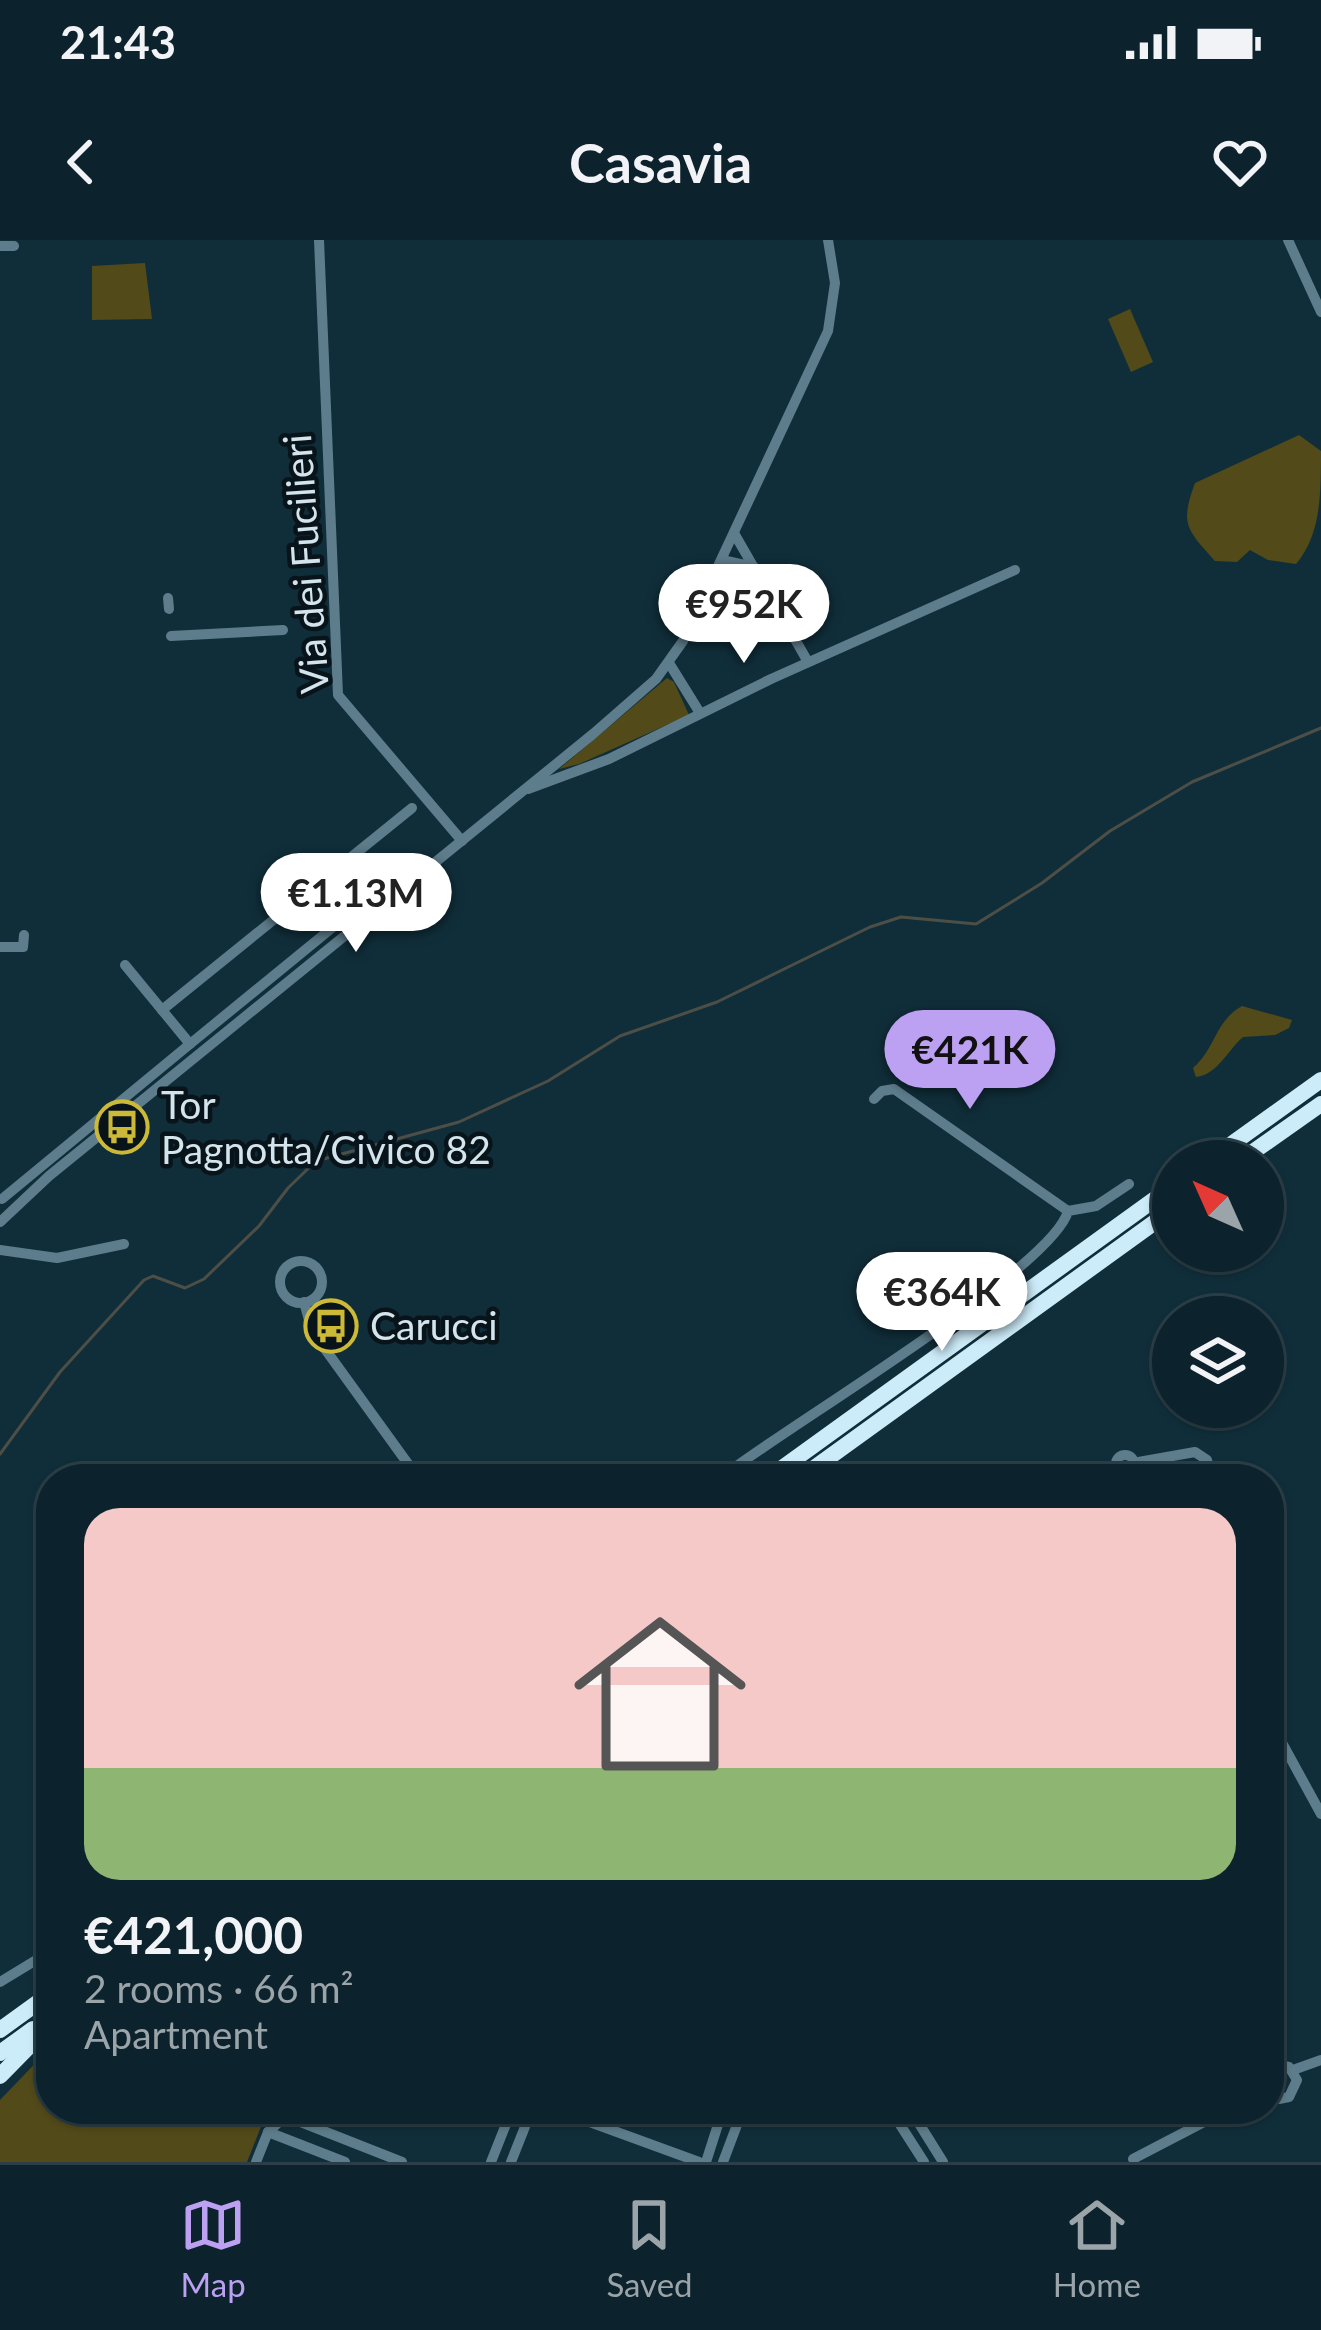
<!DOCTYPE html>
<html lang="en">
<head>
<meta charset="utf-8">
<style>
  :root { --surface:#0c222c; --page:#152a34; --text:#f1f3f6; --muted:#9aa4a9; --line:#2c3f48; --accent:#bca0f2 }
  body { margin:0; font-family:Lato,sans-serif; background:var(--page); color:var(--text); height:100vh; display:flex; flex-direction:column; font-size:45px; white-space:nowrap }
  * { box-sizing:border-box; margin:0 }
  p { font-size:39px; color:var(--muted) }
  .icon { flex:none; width:66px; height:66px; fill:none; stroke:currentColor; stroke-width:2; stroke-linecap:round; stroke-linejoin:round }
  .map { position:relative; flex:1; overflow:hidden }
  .sheet { position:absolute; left:36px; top:1224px; width:1248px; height:660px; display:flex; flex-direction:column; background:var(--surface); border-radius:48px; box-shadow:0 3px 9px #0004,0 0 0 3px var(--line) }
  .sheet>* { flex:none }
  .needle { width:78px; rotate:315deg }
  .tools { position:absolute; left:1152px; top:900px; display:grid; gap:24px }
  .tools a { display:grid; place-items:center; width:132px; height:132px; border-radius:50%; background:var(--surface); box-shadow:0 3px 9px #0004,0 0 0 3px var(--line); font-size:60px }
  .price { position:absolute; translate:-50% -102px; padding:0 27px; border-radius:42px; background:#fff; color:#222; font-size:39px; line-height:78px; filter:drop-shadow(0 3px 6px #0008) }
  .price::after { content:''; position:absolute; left:50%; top:72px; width:36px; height:27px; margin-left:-18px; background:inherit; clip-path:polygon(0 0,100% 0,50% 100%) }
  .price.selected { background:var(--accent); color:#111 }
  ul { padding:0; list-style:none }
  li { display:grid; align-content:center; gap:24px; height:636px; padding:0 48px }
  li+li { border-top:3px solid var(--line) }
  li span { display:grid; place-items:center; height:372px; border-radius:36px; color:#555 }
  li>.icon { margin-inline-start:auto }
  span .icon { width:216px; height:216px; fill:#fffc; stroke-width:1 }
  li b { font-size:51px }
  .status { display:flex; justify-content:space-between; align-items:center; height:84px; padding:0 60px; background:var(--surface); direction:ltr }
  .status svg { height:33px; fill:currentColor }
  header { display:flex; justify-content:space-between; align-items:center; height:156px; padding:0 48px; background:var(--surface); font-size:54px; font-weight:700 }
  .menu { display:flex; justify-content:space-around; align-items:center; height:168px; border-top:3px solid var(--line); background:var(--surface); font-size:33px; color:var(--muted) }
  .menu a { display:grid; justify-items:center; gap:6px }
  .menu .selected { color:var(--accent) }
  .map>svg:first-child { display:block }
</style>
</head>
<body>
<div class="status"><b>21:43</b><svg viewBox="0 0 49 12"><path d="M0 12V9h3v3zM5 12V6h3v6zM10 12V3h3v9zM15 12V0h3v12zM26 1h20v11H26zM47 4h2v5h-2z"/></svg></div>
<header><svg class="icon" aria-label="back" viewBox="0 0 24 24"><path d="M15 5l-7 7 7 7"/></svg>Casavia<svg class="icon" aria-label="heart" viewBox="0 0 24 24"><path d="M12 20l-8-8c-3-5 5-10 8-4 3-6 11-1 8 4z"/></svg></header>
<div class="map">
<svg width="1321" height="1922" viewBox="0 0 1321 1922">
  <rect width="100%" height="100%" fill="#102e3a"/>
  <g fill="#524a19">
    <path d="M 145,23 L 152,79 L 92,80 L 92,26 Z"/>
    <path d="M 1130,69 L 1153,122 L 1131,132 L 1108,79 Z"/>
    <path d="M 1299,195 L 1321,211 C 1321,254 1321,295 1296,324 L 1268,320 L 1250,310 L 1237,322 L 1215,321 C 1186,289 1180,284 1195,243 Z"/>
    <path d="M 667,438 L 674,442 L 689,475 L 579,524 L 559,529 Z"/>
    <path d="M 1242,766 L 1292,780 L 1289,788 L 1275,795 L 1243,797 C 1228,810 1217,835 1196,837 L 1193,828 C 1216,808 1215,781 1242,766 Z"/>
    <path d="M 51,1807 L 51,1869 L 268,1869 L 247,1922 L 0,1922 L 0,1860 Z"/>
  </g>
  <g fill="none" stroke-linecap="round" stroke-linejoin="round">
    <path stroke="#4d4f47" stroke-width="3" d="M 0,1214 L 60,1132 L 144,1040 L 153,1036 L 185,1048 L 204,1039 L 259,986 L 288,948 L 316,921 L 459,882 L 548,841 L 620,796 L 717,762 L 870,687 L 901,677 L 976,684 L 1042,643 L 1110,591 L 1192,542 L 1321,488"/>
    <g stroke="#5e7d8c" stroke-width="10">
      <path d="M 319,0 L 338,455 L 462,601"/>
      <path d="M 1288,0 L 1321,72"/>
      <path d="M 0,6 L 14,6"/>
      <path d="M 734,293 L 808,422"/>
      <path d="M 722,320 L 754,327"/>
      <path d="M 168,358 L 169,369"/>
      <path d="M 171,396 L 283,390"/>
      <path d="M 669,423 L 700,473"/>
      <path d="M 528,549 L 609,519 L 771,439 L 1015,330"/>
      <path d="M 303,656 L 295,646 L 329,619"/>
      <path d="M 0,707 L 23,707 L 24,695"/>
      <path d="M 162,770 L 412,568"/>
      <path d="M 190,804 L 382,647"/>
      <path d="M 874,859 L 882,851 L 894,849 L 1068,971"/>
      <path d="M 2,959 L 190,804 L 125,725"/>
      <path d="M 0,982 L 49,936 L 593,494 L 656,439 L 683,401 L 828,91 L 835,43 L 828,0"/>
      <path d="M 0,1010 L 57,1018 L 124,1004"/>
      <circle cx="301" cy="1042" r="21"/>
      <path d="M 304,1062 L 312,1091 L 419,1239"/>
      <circle cx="1125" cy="1224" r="9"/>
      <path d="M 1133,1223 L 1195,1212 L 1207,1220 L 1212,1239"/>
      <path d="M 719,1239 C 780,1190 1053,1029 1068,971 L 1096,966 L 1129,944"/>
      <path d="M 1082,1239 L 1118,1230"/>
      <path d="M 1269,1479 L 1321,1574"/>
      <path d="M 0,1742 L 51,1711"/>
      <path d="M 1269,1829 L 1279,1825 L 1289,1827 L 1297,1840 L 1289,1857 L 1279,1859 L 1269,1854"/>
      <path d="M 1293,1830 L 1321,1820"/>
      <path d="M 554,1869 L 699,1922"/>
      <path d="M 890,1869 L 924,1922"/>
      <path d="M 910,1869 L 943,1922"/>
      <path d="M 869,1873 L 870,1869"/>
      <path d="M 268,1892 L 279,1882 L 293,1879 L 402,1922"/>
      <path d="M 268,1892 L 345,1922"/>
      <path d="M 1133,1919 L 1229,1869"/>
      <path d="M 256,1922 L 268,1892"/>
      <path d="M 491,1922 L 512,1869"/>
      <path d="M 511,1922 L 532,1869"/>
      <path d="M 706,1922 L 723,1869"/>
      <path d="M 723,1922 L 743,1869"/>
    </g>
    <g stroke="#cdecfa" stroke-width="16">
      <path d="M 1208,921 L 1321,840"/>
      <path d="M 1240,921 L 1321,864"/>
      <path d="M 767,1239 L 1173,946"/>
      <path d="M 799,1239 L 1173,969"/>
      <path d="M 0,1790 L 51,1753"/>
      <path d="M 0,1813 L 33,1789"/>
      <path d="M 0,1836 L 51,1784"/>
    </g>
  </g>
  <defs>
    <g id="bus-ring" transform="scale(2.7)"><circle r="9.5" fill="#08141a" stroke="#cdb938" stroke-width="1.5"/><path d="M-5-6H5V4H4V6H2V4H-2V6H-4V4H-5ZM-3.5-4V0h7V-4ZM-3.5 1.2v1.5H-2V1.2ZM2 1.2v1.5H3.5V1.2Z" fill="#cdb938"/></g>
  </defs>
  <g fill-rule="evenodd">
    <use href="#bus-ring" x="122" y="887"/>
    <use href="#bus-ring" x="331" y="1086"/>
  </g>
  <g text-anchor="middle" stroke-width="9" stroke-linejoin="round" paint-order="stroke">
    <g font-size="39" fill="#d3e4ec" stroke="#08141a">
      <text transform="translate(306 324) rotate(-94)" y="14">Via dei Fucilieri</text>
    </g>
    <g font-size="39" fill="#d3e4ec" stroke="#08141a" text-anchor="start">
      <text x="161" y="879">Tor<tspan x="161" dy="45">Pagnotta/Civico 82</tspan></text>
      <text x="370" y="1100">Carucci</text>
    </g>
  </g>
</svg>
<div class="tools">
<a><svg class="needle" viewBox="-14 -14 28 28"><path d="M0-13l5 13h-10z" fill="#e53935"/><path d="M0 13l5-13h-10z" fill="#9aa4a9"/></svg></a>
<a><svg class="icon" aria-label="layers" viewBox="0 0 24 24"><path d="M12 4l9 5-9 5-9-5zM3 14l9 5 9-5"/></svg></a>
</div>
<b class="price" style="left:744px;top:426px">€952K</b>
<b class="price" style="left:356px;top:715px">€1.13M</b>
<b class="price selected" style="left:970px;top:872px">€421K</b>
<b class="price" style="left:942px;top:1114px">€364K</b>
<section class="sheet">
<ul>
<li><span style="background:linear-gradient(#f6c9c9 70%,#8fb573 0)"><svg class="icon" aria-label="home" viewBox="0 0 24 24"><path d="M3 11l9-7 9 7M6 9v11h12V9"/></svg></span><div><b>€421,000</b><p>2 rooms · 66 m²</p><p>Apartment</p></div></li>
</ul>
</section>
</div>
<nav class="menu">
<a class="selected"><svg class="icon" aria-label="map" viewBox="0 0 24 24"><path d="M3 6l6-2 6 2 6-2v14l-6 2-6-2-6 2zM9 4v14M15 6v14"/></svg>Map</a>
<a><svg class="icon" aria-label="saved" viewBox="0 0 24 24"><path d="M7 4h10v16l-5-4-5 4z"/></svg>Saved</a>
<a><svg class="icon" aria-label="home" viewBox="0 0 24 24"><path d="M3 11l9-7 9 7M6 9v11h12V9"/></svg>Home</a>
</nav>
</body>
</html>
